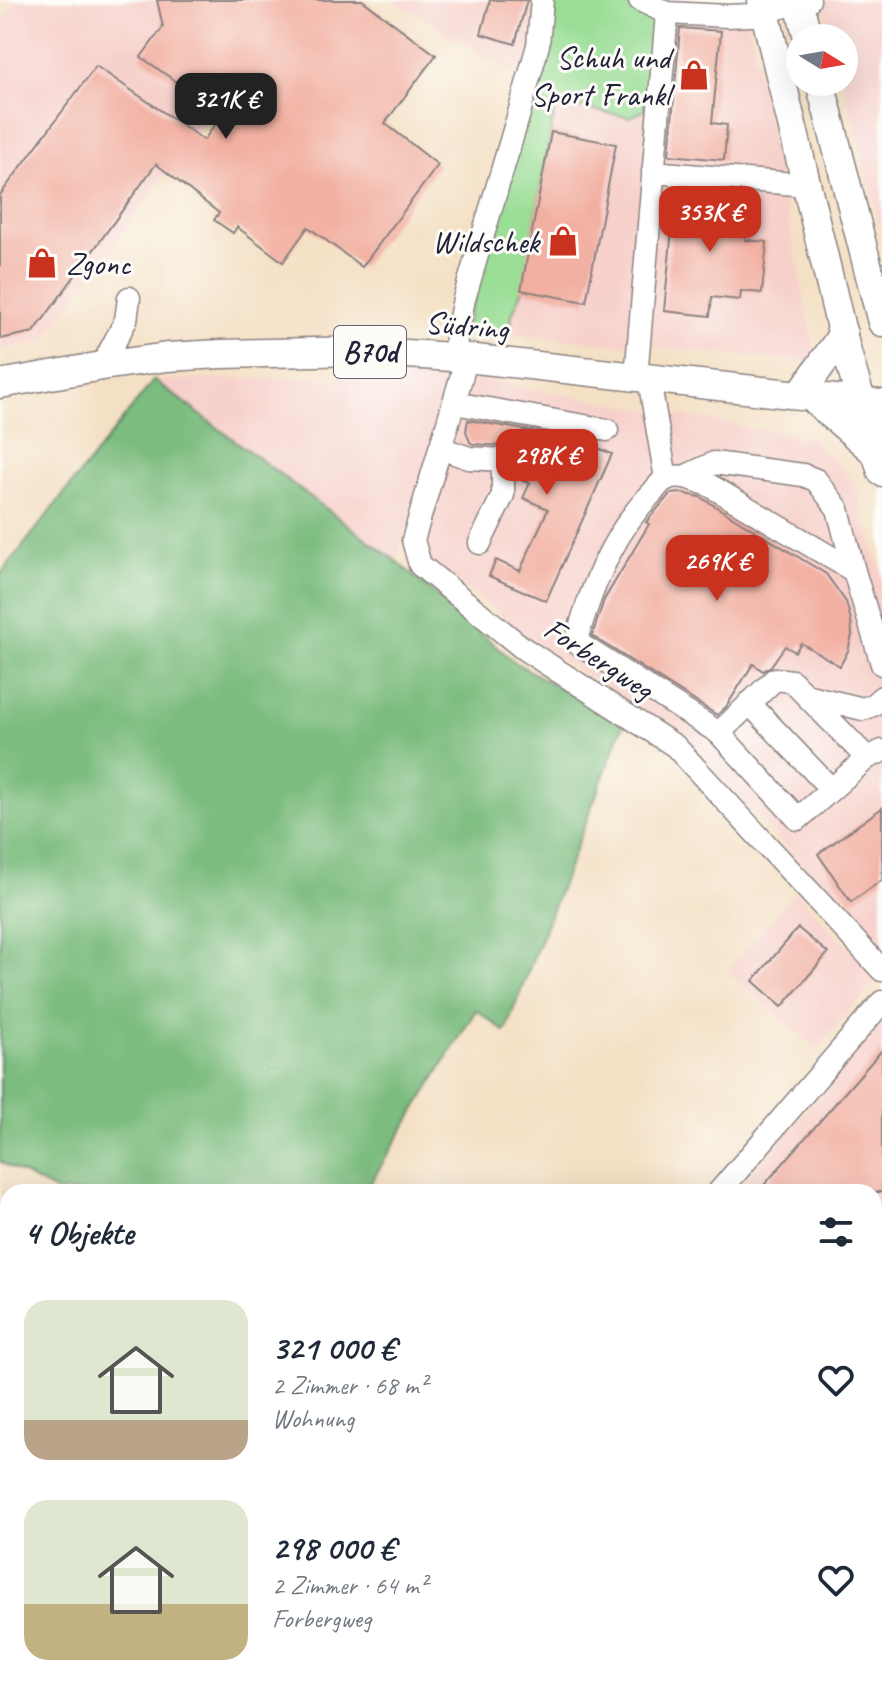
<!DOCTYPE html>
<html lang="de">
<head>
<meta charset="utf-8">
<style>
  :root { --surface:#fff; --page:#f2f2f3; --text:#1f2937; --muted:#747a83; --accent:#c8321e }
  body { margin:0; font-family:Caveat,sans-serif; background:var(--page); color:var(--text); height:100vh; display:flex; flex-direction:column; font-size:30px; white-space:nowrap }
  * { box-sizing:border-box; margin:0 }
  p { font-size:26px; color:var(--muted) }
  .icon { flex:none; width:44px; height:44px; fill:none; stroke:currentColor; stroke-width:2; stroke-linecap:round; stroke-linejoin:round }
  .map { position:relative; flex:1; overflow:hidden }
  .sheet { position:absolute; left:0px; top:1184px; width:882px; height:514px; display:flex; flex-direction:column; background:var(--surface); border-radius:24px 24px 0 0; box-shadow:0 8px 32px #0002 }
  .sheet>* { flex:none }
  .needle { width:52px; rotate:101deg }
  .buttons { position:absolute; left:786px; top:24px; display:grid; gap:16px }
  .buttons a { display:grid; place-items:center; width:72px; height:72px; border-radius:50%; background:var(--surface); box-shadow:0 8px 32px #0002; font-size:40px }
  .price { position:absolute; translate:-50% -68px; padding:0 18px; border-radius:16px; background:var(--accent); color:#fff; font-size:26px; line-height:52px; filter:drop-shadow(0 2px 4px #0008) }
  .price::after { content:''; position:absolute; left:50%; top:48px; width:24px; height:18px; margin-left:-12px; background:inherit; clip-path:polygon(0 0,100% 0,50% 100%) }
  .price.selected { background:#222; color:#fff }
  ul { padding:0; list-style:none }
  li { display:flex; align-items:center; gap:24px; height:200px; padding:0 24px }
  li span { display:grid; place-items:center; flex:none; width:224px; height:160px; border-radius:24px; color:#555 }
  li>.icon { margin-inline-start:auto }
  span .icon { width:96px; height:96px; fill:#fffc; stroke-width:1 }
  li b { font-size:34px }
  h2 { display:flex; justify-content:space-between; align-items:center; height:96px; padding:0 24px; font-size:34px }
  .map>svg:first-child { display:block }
</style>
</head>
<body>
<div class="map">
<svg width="882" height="1697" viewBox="0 0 882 1697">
  <rect width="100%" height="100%" fill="#fdfcf7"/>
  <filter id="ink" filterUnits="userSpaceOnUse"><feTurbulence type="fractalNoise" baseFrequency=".0125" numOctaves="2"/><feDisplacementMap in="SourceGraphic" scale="16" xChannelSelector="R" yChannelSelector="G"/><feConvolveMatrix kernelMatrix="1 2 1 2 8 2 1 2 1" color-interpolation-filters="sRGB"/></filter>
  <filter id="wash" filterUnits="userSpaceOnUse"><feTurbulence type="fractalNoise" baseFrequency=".006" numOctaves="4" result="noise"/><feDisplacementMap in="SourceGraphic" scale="32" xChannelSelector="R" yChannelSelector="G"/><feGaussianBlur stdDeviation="1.8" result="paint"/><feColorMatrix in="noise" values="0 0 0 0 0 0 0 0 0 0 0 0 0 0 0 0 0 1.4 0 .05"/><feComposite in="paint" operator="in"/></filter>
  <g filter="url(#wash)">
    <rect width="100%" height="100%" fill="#f4e0c4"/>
    <g fill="#f7d0cb">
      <path d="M 17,0 L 292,0 L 42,343 L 0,349 L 0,23 Z"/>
      <path d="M 394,0 L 744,0 L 817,362 L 465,330 L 530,84 Z"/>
      <path d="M 822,0 L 882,0 L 882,235 L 843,82 L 844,38 L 832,38 Z"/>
      <path d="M 453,376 L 396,561 L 154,380 Z"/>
      <path d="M 474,378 L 812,439 L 855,483 L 882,576 L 882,952 L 682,735 L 541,647 L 431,561 L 423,540 Z"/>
      <path d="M 795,891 L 877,980 L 816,1048 L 727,972 Z"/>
      <path d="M 882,1025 L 882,1697 L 520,1697 L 512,1690 L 874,1690 L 874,1192 L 735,1192 Z"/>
    </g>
    <path fill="#d2bec2" d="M 0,1562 L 8,1567 L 8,1657 L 0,1669 Z"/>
    <g fill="#9add95" stroke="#5e8068" stroke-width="2">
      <path d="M 548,0 L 619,0 L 654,19 C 660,41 653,88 646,110 L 629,117 L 556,103 L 522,292 L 512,314 L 510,332 L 465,330 Z"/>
      <path d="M 49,1690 L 209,1690 L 217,1697 L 44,1697 Z"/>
    </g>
    <g fill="#7bbc7e" stroke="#4e6f5c" stroke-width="2">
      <path d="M 154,380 L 396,561 L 516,663 L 623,725 L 505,1032 L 476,1010 L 365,1192 L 57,1192 L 0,1162 L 0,575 Z"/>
      <path d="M 8,1281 L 8,1363 L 0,1358 L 0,1293 Z"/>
    </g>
    <g id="blocks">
      <g fill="#f2b0a2">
        <path d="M 157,0 L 362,0 L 436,55 L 385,123 L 438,165 L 362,267 L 308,227 L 283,262 L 237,227 L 233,233 L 214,220 L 219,213 L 156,164 L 34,332 L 0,339 L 0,195 L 96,66 L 204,140 L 222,114 L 141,57 L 163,27 Z"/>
        <path d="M 490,0 L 527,0 L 515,44 L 481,34 Z"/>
        <path d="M 680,28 L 721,31 L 712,123 L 727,125 L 724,160 L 669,155 Z"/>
        <path d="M 551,132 L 616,144 L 586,302 L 521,290 Z"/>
        <path d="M 676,188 L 726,192 L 724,215 L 748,217 L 745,240 L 767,242 L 762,293 L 741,291 L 740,300 L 712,297 L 710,316 L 664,311 Z"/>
        <path d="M 468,420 L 577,439 L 612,454 L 546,601 L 489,576 L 496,560 L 520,571 L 548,509 L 523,498 L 530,483 L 523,481 L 532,461 L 505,446 L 473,444 L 470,442 L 466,431 Z"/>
        <path d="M 682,493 L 700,497 L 826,574 L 846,602 L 851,620 L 852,635 L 848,651 L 840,666 L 801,643 L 795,652 L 785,646 L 771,666 L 763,671 L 753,664 L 726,707 L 717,715 L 592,636 L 604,600 L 649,524 L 646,522 L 670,494 Z"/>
        <path d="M 882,808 L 882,880 L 851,902 L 818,854 Z"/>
        <path d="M 798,928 L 828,953 L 782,1007 L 753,981 Z"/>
        <path d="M 882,1050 L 882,1192 L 758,1192 Z"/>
      </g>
    </g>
  </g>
  <g filter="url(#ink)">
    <use href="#blocks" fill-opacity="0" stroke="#8b8180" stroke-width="2"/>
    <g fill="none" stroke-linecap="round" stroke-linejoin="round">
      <path stroke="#cabaa9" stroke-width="22" stroke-dasharray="22 11" stroke-linecap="butt" d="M 838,1697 L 846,1690"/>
      <g stroke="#8b8180" stroke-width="25">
        <g id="minor">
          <path d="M 640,0 L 667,13 L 727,16 L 751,15 L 809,0"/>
          <path d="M 653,172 L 806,185"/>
          <path d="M 455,357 L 456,337 L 464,299 L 518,117 L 538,45 L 542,0"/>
          <path d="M 467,358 L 413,540 L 420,565 L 524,649 L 675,746 L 882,970"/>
          <path d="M 102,366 L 126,320 L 129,298"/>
          <path d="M 636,377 L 667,13"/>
          <path d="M 649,379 L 666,479"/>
          <path d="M 454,403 L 607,430"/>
          <path d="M 440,448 L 469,458 L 503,460 L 503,495 L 480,543"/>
          <path d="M 684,477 L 714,463 L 803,475 L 816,480 L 838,509 L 854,571"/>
          <path d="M 882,664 L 854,571 L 709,485 C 696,481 679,472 666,479 C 662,481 656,488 653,492 C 614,531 590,590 576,642 L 719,733 L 798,819 L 867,758 L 882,751"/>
          <path d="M 809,696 L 863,709 L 873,705 L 882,697"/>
          <path d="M 749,703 L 831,789"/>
          <path d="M 719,733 L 775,679 L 792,681 L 867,758"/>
          <path d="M 719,1192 L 882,1002"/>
          <path d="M 0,1544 L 8,1549"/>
          <path d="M 874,1583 L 882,1576"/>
          <path d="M 874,1630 L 882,1640"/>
          <path d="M 0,1638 L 8,1626"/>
          <path d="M 874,1654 L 882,1664"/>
          <path d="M 226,1690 L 234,1697"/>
          <path d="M 308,1697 L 314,1690"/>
          <path d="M 764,1697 L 770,1690"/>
          <path d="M 791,1697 L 798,1690"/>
        </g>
      </g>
      <g stroke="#8b8180" stroke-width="31">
        <g id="major">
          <path d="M 762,0 L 847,353 L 882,472"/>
          <path d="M 798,0 L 808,38"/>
          <path d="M 820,82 L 882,322"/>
          <path d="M 0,384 L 102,366 L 167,357 L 221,354 L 361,351 L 467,358 L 880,404"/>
          <path d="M 799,396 L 843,334"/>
          <path d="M 811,397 L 877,454"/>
        </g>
      </g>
      <use href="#minor" stroke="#fff" stroke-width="22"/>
      <use href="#major" stroke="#fff" stroke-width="28"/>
    </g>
  </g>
  <defs>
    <g id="shop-bare" transform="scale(2.4)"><path d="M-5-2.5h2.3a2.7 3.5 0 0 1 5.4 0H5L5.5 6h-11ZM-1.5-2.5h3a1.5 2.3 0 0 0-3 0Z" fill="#c8321e" stroke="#fdfcf7" stroke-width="2.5" paint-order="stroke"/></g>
  </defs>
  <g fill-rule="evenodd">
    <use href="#shop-bare" x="694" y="75"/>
    <use href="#shop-bare" x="563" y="241"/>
    <use href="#shop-bare" x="42" y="263"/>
  </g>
  <g text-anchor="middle" stroke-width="6" stroke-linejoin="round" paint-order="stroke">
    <rect fill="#fdfcf7" stroke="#646373" stroke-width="2" x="334" y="326" width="72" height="52" rx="6"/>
    <g font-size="30" font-weight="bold" fill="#22223b">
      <text x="370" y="362">B70d</text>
    </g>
    <g font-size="32" fill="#22223b" stroke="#fdfcf7" text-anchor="end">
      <text x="670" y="68">Schuh und<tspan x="670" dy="37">Sport Frankl</tspan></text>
      <text x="539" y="252">Wildschek</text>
      <text x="66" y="274" text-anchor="start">Zgonc</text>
    </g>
    <g font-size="32" fill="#22223b" stroke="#fdfcf7">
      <text transform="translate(467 325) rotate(5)" y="11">Südring</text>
      <text transform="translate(599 658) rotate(33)" y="11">Forbergweg</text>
    </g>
  </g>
</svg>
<div class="buttons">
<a><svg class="needle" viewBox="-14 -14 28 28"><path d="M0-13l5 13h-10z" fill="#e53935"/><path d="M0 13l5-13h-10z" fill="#747a83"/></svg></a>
</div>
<b class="price selected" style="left:226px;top:141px">321K €</b>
<b class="price" style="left:710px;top:254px">353K €</b>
<b class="price" style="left:547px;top:497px">298K €</b>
<b class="price" style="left:717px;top:603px">269K €</b>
<section class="sheet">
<h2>4 Objekte<svg class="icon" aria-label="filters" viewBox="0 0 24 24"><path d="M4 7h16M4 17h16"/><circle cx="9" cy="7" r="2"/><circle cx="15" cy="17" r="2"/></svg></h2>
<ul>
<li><span style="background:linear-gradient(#dfe7d0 75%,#b9a48a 0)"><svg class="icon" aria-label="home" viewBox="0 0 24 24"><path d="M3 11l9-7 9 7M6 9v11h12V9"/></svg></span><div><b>321 000 €</b><p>2 Zimmer · 68 m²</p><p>Wohnung</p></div><svg class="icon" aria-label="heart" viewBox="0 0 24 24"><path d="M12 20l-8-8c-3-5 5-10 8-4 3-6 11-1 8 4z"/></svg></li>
<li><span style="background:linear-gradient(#dfe7d0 65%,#c2b280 0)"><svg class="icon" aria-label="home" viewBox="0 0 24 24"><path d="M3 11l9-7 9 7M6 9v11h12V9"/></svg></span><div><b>298 000 €</b><p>2 Zimmer · 64 m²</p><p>Forbergweg</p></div><svg class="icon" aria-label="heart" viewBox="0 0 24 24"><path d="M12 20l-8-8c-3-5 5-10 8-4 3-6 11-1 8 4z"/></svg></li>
</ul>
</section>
</div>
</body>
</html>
